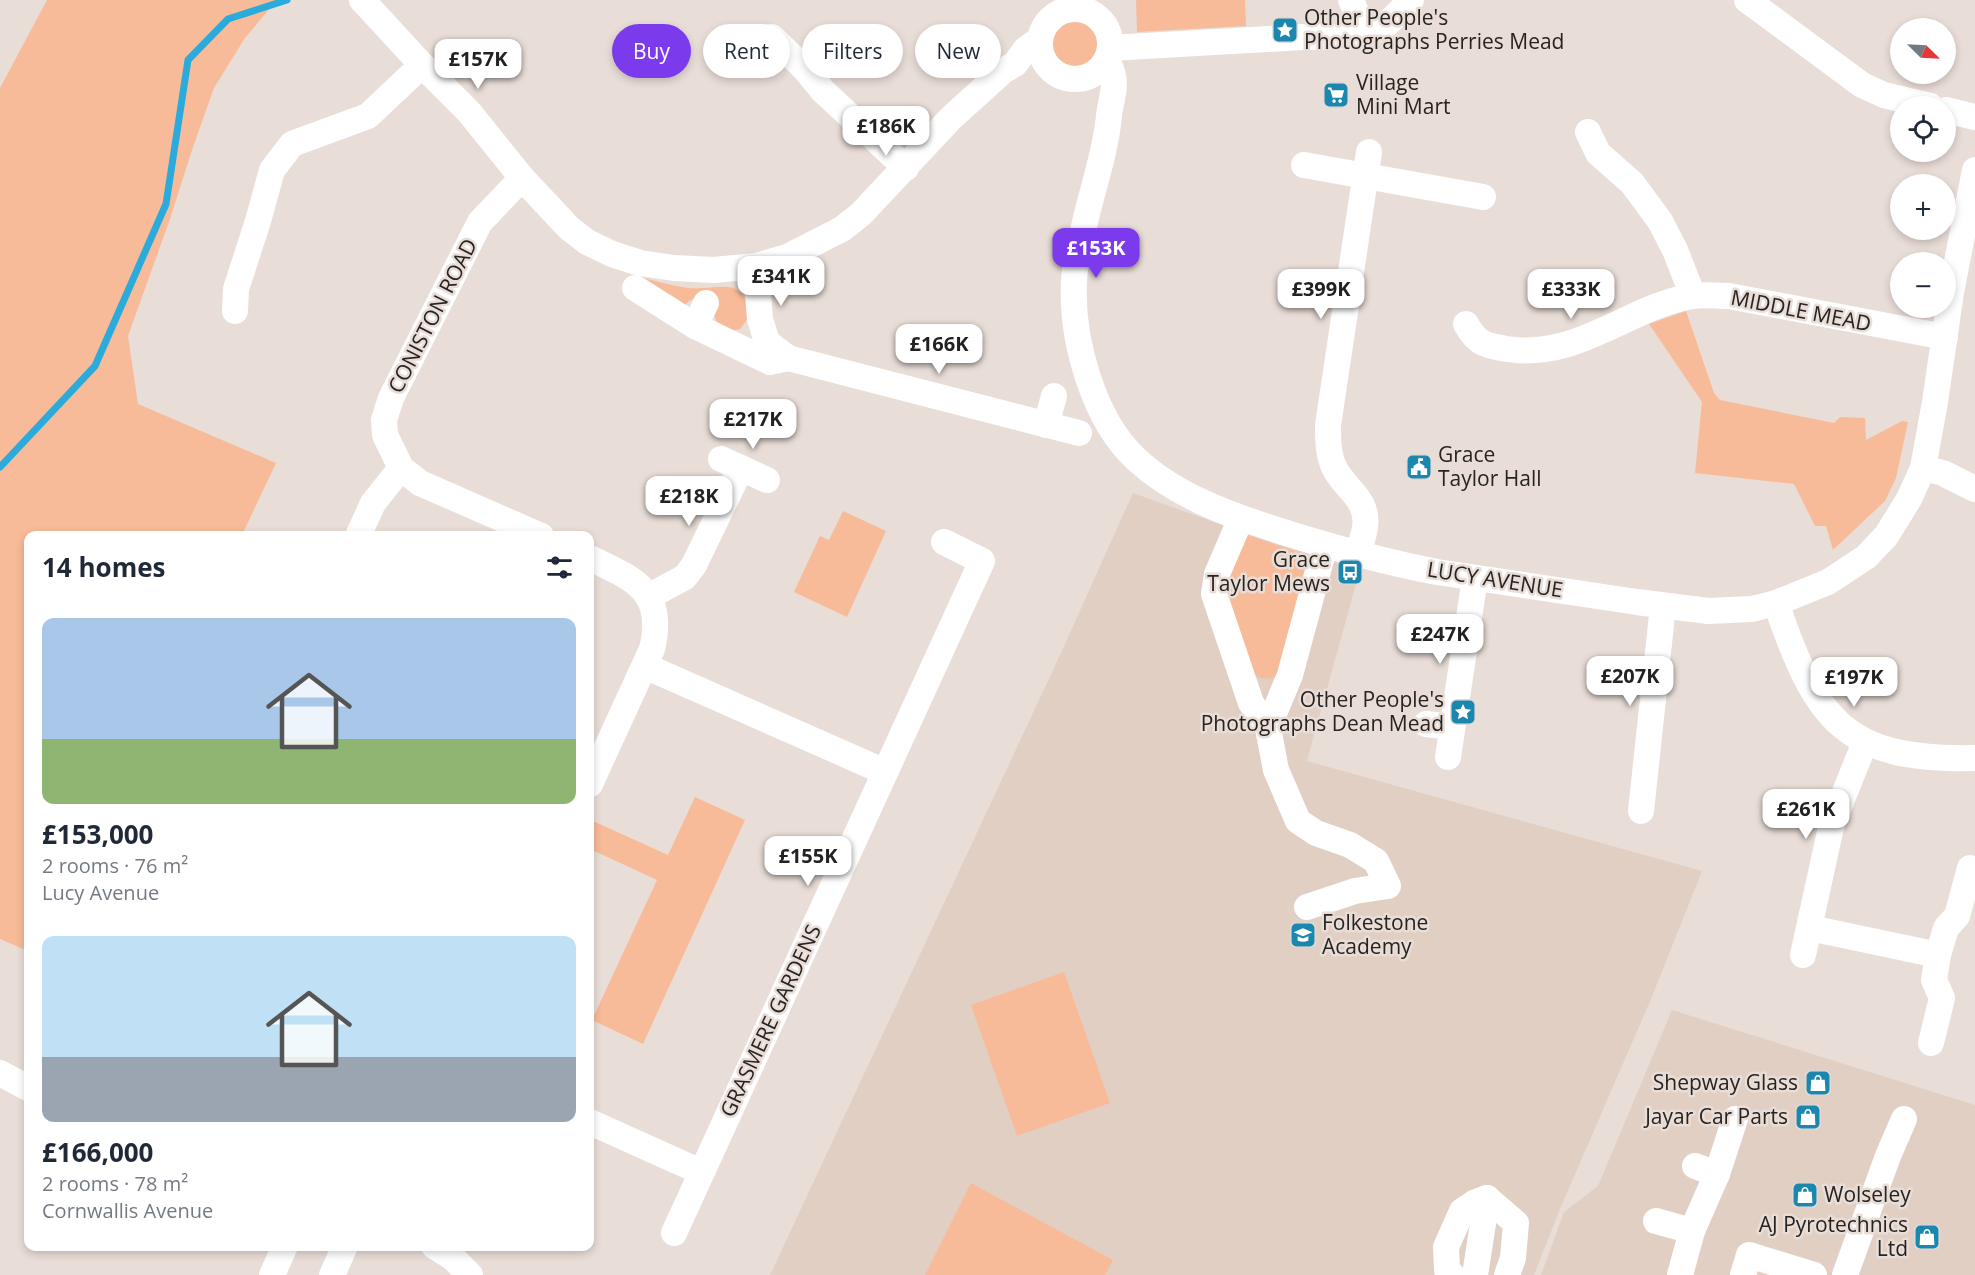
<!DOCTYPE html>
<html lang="en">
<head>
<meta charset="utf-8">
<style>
  :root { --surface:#fff; --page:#f6f6f7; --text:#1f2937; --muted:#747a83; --accent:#7c3aed }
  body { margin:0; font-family:"Open Sans",sans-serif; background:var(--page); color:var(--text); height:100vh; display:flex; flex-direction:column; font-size:22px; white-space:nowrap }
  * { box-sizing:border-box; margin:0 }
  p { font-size:20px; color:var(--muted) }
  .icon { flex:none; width:33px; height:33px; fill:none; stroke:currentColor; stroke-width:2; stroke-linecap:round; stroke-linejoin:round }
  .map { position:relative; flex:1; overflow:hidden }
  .side { position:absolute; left:24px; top:531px; width:570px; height:720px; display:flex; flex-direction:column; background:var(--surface); border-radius:12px; box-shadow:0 3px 9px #0003 }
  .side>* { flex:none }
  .guide { position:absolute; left:612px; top:24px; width:570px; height:54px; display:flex; gap:12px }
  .needle { width:39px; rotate:114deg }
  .buttons { position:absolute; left:1890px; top:18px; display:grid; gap:12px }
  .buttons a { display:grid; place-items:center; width:66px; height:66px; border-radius:50%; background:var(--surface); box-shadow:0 3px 9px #0003; font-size:30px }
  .price { position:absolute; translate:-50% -51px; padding:0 14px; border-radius:12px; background:#fff; color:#222; font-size:20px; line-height:39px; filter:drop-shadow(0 2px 3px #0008) }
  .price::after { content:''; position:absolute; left:50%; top:36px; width:18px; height:14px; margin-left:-9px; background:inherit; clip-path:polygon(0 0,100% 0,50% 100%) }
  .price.on { background:var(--accent); color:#fff }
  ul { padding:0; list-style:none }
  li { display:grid; align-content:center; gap:12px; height:318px; padding:0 18px }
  li span { display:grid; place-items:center; height:186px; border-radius:12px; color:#555 }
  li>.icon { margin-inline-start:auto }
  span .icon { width:108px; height:108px; fill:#fffc; stroke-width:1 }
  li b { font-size:26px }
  h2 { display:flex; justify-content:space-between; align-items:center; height:72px; padding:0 18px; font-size:26px }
  .chip { padding:0 21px; border-radius:27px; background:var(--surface); box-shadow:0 3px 9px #0003; font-size:21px; line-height:54px }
  .chip.on { background:var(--accent); color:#fff }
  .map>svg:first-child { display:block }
</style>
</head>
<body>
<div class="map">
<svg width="1975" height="1275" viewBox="0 0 1975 1275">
  <rect width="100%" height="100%" fill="#e9ddd7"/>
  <g fill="#e1cfc4">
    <path d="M 1133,493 L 1247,534 L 1360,570 L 1307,761 L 1702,871 L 1651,999 L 1560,1209 L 1534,1275 L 770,1275 L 1055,666 Z"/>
    <path d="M 1672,1010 L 1975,1105 L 1975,1275 L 1541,1275 L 1564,1212 L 1598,1186 Z"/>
  </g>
  <g fill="#f8bb99">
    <path d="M 47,0 L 277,0 L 245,38 L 214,88 L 192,150 L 170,219 L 128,336 L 138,404 L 276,463 L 242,535 L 28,536 L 28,951 L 0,939 L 0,88 Z"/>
    <path d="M 1136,0 L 1245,0 L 1246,26 L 1137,32 Z"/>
    <circle cx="1075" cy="43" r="23"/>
    <path d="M 638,277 C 654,280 672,286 688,288 C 718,291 744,273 750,316 L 740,329 L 731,331 L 719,326 L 703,292 L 684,305 Z"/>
    <path d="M 1686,311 L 1714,393 L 1720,400 L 1834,423 L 1840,417 L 1865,418 L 1866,440 L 1902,421 L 1908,422 L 1896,478 L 1885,501 L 1833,550 L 1826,526 L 1815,526 L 1794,484 L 1695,473 L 1702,402 L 1649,324 Z"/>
    <path d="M 843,511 L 886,531 L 847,617 L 794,592 L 820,536 L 829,540 Z"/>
    <path d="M 1241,533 L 1314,558 L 1279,675 C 1266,681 1259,680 1249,669 L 1223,587 Z"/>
    <path d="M 695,797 L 745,820 L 643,1044 L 592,1020 L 657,880 L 590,849 L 590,829 L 593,821 L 668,855 Z"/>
    <path d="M 1064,972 L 1110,1103 L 1017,1136 L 971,1005 Z"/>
    <path d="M 971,1183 L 1113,1260 L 1105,1275 L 925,1275 Z"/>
  </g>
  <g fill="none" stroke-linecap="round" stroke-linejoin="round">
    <path stroke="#2aabdc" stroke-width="7" d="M 0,467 L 95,366 L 166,204 L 188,60 L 228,19 L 287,0"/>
    <g stroke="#fff" stroke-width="26">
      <path d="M 362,0 L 422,65 L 469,112 L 522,178 L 569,228 L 587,242 L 612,254 L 640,263 L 674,268 L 714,270 L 756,266 L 787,257 L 842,229 L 861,214 L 951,118 L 1003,71 L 1015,64 L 1026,49 L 1040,39"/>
      <path d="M 1351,0 L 1365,33"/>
      <path d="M 1747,0 L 1862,85 L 1884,95 L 1930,106"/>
      <circle cx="1075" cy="44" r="35"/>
      <path d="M 772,37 L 804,68 L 823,91 L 906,168"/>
      <path d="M 1110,48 L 1303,37 L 1348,37 L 1372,32 L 1385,26 L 1411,0"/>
      <path d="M 1107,59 C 1109,65 1112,70 1113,76 C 1116,90 1110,103 1109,116 C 1105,156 1091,193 1083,231 C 1079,247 1075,264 1074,281 C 1071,339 1093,420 1137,460 C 1177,497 1233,516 1283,532 C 1334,548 1385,562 1437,572 L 1637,602 L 1708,611 L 1752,609 L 1776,603 L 1828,582 L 1866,557 L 1886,536 L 1909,499 L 1923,468 L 1935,402 L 1951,292 L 1975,170"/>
      <path d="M 804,68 L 825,43"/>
      <path d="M 1946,110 L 1975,117"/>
      <path d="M 1588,132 L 1598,153 L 1632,183 L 1660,221 L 1675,250 L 1693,296"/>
      <path d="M 1304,165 L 1483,197"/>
      <path d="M 522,178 L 480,222 L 391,398 L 384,420 L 385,435 L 401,468 L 420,483 L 541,536"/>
      <path d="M 756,266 L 760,319 L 767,342 L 788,358 L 1079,433"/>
      <path d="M 635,288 L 695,326 L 770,362 L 788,358"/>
      <path d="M 235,311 L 236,289 L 258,221 L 272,170 L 292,144 L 368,116 L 422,65"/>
      <path d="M 1466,324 C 1477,344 1485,345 1507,349 C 1577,360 1627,308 1692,296 C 1703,294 1717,296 1729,296 L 1945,337"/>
      <path d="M 695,326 L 706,303"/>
      <path d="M 1046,425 L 1054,396"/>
      <path d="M 721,459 L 767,480"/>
      <path d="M 1923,468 L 1943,473 L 1975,489"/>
      <path d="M 1241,518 L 1217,574 L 1214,594 L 1251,703 L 1268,728 L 1276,770 L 1298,821 L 1316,833 L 1350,845 L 1376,861 L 1388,886 L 1355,891 L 1307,907"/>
      <path d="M 358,536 L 373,503 L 401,468"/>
      <path d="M 1358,554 C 1360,545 1364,536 1365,527 C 1369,498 1344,489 1334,467 C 1328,454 1328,439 1328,425 L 1369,152"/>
      <path d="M 590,558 C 634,579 666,591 652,649 L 590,784"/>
      <path d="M 648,597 L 685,577 L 694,565 L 741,468"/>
      <path d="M 1776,603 C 1816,720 1844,761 1975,758"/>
      <path d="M 645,666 L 885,772"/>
      <path d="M 1426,724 L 1452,727"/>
      <path d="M 1268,728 L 1290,675 L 1325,545"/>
      <path d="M 1448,757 L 1475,578"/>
      <path d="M 1641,811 L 1663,606"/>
      <path d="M 1810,928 L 1938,955"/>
      <path d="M 1803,955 L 1831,827 L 1865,742"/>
      <path d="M 1931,1043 L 1942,998 L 1934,980 L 1938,955 L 1946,928 L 1957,916 L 1970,868"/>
      <path d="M 0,1073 L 28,1088"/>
      <path d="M 590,1122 L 701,1172"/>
      <path d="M 1695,1166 L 1717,1174"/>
      <path d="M 1487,1198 L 1516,1223 L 1513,1258 L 1507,1275"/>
      <path d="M 1656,1221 L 1692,1231"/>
      <path d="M 674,1233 L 982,561 L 944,542"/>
      <path d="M 434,1246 L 453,1258 L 470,1275"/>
      <path d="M 272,1275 L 285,1246"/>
      <path d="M 332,1275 L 345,1246"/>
      <path d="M 1452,1275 L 1447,1270 L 1446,1247 L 1462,1211 L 1474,1203 L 1487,1198"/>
      <path d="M 1475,1275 L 1487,1198"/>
      <path d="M 1680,1275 L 1692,1231 L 1717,1174 L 1735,1119"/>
      <path d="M 1743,1275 L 1749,1255 L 1814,1275"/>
      <path d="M 1845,1275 L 1888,1156 L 1904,1119"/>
    </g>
  </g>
  <defs>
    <g id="sight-square" transform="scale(1.35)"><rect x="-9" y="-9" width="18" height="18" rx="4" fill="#1b87ae" stroke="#e9ddd7"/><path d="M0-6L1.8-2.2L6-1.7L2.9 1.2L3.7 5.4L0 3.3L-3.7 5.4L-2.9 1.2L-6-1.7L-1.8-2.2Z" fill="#fff"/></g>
    <g id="supermarket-square" transform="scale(1.35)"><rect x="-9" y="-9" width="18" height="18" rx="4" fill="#1b87ae" stroke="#e9ddd7"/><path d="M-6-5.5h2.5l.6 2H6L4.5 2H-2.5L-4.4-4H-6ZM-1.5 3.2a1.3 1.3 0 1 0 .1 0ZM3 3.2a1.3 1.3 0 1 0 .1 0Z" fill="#fff"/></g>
    <g id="civic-square" transform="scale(1.35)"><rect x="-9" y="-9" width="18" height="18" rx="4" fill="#1b87ae" stroke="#e9ddd7"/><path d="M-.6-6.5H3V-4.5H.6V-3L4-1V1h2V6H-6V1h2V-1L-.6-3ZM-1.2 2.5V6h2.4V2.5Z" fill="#fff"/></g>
    <g id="bus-square" transform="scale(1.35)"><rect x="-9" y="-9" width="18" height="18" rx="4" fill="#1b87ae" stroke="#e9ddd7"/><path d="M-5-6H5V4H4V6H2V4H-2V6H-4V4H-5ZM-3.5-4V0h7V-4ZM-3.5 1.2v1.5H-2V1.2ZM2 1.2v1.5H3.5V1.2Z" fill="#fff"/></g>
    <g id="school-square" transform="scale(1.35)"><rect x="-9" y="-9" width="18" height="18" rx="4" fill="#1b87ae" stroke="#e9ddd7"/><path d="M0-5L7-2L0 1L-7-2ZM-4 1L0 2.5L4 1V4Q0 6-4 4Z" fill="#fff"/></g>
    <g id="shop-square" transform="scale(1.35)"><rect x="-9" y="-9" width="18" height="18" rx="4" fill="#1b87ae" stroke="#e9ddd7"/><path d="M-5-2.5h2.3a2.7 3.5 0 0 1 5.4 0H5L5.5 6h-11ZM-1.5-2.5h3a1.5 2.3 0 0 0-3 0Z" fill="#fff"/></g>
  </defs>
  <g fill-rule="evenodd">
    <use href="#sight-square" x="1285" y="30"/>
    <use href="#supermarket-square" x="1336" y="95"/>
    <use href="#civic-square" x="1419" y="467"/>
    <use href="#bus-square" x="1350" y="572"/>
    <use href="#sight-square" x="1463" y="712"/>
    <use href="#school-square" x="1303" y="935"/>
    <use href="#shop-square" x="1818" y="1083"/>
    <use href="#shop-square" x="1808" y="1117"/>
    <use href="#shop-square" x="1805" y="1195"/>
    <use href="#shop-square" x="1927" y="1237"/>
  </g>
  <g text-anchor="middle" stroke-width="5" stroke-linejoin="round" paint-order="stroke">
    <g font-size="21" fill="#272320" stroke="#e9ddd7" text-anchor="start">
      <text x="1304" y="25">Other People's<tspan x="1304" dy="24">Photographs Perries Mead</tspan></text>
      <text x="1356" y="90">Village<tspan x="1356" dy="24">Mini Mart</tspan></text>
      <text x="1438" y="462">Grace<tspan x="1438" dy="24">Taylor Hall</tspan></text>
      <text x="1330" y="567" text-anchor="end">Grace<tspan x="1330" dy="24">Taylor Mews</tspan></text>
      <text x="1444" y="707" text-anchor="end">Other People's<tspan x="1444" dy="24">Photographs Dean Mead</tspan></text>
      <text x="1322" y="930">Folkestone<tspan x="1322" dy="24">Academy</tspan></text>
      <text x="1798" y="1090" text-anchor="end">Shepway Glass</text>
      <text x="1788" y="1124" text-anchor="end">Jayar Car Parts</text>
      <text x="1824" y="1202">Wolseley</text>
      <text x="1908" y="1232" text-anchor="end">AJ Pyrotechnics<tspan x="1908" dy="24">Ltd</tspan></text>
    </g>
    <g font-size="21" fill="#272320" stroke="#e9ddd7">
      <text transform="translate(1801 311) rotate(11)" y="7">MIDDLE MEAD</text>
      <text transform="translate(433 316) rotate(-63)" y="7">CONISTON ROAD</text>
      <text transform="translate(1495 580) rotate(9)" y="7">LUCY AVENUE</text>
      <text transform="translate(771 1021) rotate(-65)" y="7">GRASMERE GARDENS</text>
    </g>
  </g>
</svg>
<div class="buttons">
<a><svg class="needle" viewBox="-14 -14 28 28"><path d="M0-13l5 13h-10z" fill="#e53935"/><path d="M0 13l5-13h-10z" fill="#747a83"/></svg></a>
<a><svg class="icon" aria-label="locate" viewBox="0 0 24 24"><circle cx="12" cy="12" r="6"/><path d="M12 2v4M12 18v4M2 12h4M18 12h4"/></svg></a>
<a>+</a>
<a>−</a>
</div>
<b class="price" style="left:478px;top:90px">£157K</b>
<b class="price" style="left:886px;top:157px">£186K</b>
<b class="price on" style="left:1096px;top:279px">£153K</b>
<b class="price" style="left:781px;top:307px">£341K</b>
<b class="price" style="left:1321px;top:320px">£399K</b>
<b class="price" style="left:1571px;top:320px">£333K</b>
<b class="price" style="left:939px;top:375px">£166K</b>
<b class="price" style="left:753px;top:450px">£217K</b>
<b class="price" style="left:689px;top:527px">£218K</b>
<b class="price" style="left:1440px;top:665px">£247K</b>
<b class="price" style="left:1630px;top:707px">£207K</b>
<b class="price" style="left:1854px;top:708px">£197K</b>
<b class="price" style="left:1806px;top:840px">£261K</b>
<b class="price" style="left:808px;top:887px">£155K</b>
<div class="guide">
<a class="chip on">Buy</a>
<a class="chip">Rent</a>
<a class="chip">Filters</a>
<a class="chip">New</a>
</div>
<section class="side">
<h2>14 homes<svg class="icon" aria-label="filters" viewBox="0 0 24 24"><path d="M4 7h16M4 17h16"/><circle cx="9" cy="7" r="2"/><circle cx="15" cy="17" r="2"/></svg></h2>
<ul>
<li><span style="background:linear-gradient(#a9c7e8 65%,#8fb573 0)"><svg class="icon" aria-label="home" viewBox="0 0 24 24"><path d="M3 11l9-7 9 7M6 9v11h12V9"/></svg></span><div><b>£153,000</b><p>2 rooms · 76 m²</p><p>Lucy Avenue</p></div></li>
<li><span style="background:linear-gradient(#bfe0f5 65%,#9aa5b1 0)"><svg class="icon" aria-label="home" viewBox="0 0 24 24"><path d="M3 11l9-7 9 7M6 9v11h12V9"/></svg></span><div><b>£166,000</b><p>2 rooms · 78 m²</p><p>Cornwallis Avenue</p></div></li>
</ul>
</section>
</div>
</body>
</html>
